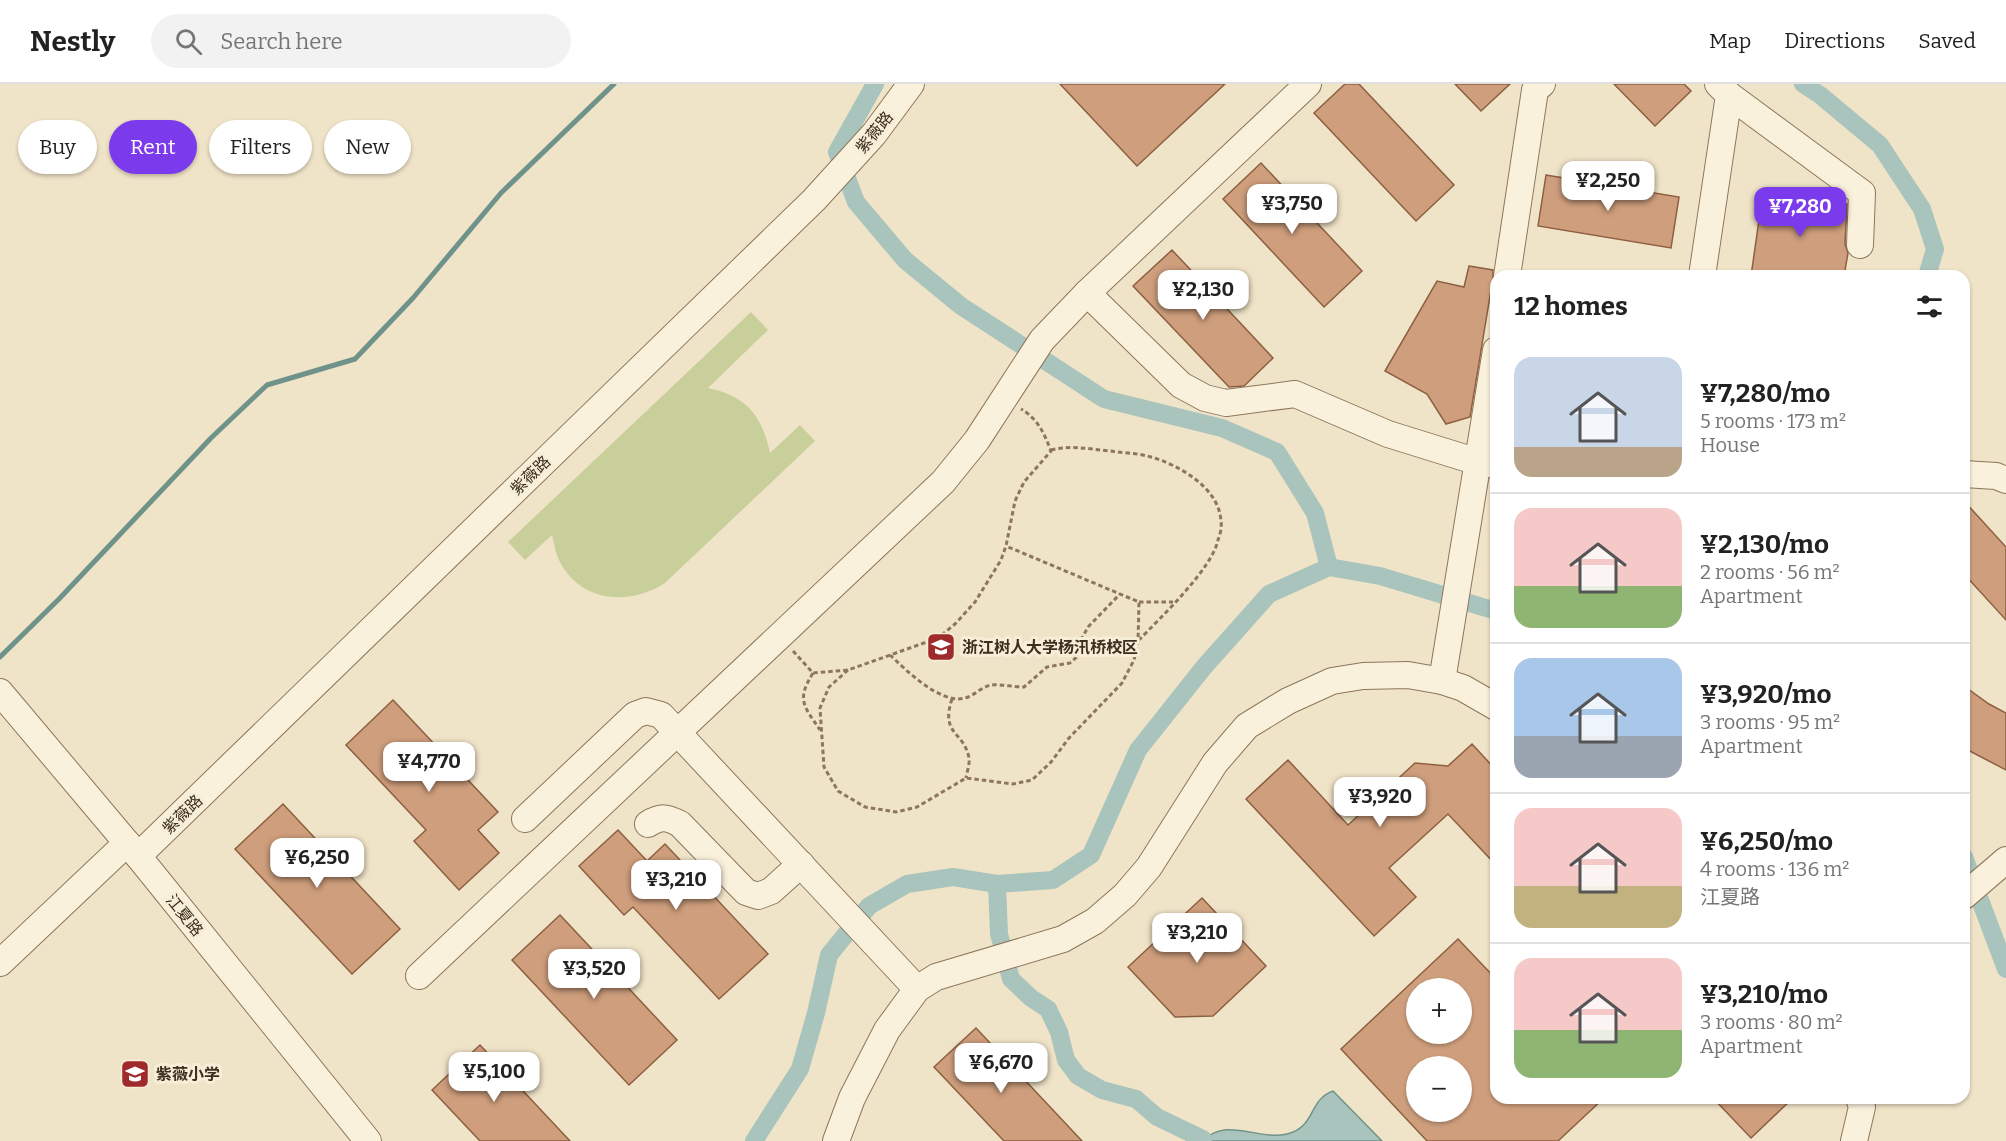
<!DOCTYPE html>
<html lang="en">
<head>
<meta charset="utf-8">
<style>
  :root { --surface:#fff; --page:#f2f2f2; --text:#222; --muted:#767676; --line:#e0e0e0; --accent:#7c3aed }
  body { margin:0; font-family:Bitter,"Noto Sans SC",serif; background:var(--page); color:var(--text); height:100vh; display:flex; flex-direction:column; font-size:22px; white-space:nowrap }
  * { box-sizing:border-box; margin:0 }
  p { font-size:20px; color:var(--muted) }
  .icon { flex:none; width:33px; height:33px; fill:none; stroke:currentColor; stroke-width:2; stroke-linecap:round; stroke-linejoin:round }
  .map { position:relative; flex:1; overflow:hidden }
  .panel { position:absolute; left:1490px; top:186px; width:480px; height:834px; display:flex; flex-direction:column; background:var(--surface); border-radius:18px; box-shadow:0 2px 4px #0004 }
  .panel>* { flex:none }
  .hud { position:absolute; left:18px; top:36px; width:570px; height:54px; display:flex; gap:12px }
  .fabs { position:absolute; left:1406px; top:894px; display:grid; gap:12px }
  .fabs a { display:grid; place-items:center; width:66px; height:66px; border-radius:50%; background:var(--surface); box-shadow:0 2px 4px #0004; font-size:30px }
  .price { position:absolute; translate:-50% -51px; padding:0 14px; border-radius:12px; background:#fff; color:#222; font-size:20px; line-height:39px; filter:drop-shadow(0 2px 3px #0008) }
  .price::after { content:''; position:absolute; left:50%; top:36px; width:18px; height:14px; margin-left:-9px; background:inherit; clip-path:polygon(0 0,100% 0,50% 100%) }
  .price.active { background:var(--accent); color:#fff }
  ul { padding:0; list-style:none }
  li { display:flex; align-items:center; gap:18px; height:150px; padding:0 24px }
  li+li { border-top:2px solid var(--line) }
  li span { display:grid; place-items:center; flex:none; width:168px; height:120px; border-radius:18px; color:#555 }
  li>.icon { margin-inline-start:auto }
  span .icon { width:72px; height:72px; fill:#fffc; stroke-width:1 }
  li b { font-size:26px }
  h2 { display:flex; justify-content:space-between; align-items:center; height:72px; padding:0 24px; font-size:26px }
  .tag { padding:0 21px; border-radius:27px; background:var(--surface); box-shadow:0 2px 4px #0004; font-size:21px; line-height:54px }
  .tag.active { background:var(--accent); color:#fff }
  header { display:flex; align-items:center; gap:36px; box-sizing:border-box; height:84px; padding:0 30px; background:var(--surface); border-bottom:2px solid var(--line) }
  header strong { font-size:28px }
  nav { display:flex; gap:33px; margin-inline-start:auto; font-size:21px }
  .search { width:420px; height:54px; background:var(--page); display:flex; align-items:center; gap:15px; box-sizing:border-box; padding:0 21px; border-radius:33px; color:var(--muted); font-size:22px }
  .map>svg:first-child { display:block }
</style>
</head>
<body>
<header>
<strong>Nestly</strong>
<div class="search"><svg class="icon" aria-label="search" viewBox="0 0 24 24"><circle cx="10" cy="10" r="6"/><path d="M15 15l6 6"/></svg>Search here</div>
<nav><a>Map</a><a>Directions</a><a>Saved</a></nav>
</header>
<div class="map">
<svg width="2006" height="1057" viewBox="0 0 2006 1057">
  <rect width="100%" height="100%" fill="#f0e4c8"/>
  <path fill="#c9cf9b" d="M 751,228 L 768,246 L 708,304 C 746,312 762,331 770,369 L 800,341 L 815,357 L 665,499 C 628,523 578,518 558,474 C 555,467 554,459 552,451 L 525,476 L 508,458 Z"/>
  <path fill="#a9c4bc" stroke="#6f938a" stroke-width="1.5" d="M 1333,1007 L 1382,1057 L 1202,1057 C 1228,1032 1257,1057 1287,1050 C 1316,1043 1308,1016 1333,1007 Z"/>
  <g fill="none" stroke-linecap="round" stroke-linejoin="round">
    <path stroke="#6f938a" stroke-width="5" d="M 0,573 L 59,515 L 211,354 L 267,301 L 355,275 L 413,214 L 501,109 L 614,0"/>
    <g stroke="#a9c4bc" stroke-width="18">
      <path d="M 875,0 L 837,68 L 856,118 L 905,176 L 961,222 L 1104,315 L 1222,344 L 1277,368 L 1315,429 L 1329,483"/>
      <path d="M 1803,0 L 1820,11 L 1880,61 L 1922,125 L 1935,165 L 1927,192"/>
      <path d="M 1964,773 L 1970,789"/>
      <path d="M 997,800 L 999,850 L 1011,895 L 1031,914 L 1048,925 L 1059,948 L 1066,976 L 1078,992 L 1102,1006 L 1136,1015 L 1157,1033 L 1203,1055"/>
      <path d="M 1980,816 L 2006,885"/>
      <path d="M 754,1057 L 800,985 L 816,929 L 829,871 L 869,822 L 907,800 L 953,793 L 997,800 L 1053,796 L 1091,771 L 1138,666 L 1204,583 L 1269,510 L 1329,483 L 1380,492 L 1496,527"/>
    </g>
  </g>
  <g fill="#cf9f7d" stroke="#8d5f41" stroke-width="1.5" fill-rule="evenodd">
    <path d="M 1060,0 L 1225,0 L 1137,82 Z"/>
    <path d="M 1345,0 L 1359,0 L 1454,101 L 1416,137 L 1314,29 Z"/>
    <path d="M 1455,0 L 1510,0 L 1481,27 Z"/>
    <path d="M 1614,0 L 1684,0 L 1691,7 L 1655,42 Z"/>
    <path d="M 1261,79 L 1362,187 L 1324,223 L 1223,115 Z"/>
    <path d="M 1546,91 L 1679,113 L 1671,164 L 1538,142 Z"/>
    <path d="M 1763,108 L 1847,120 L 1845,160 L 1848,169 L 1844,192 L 1751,192 Z"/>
    <path d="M 1172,166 L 1273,274 L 1244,302 L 1229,303 L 1133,202 Z"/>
    <path d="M 1469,182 L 1493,186 L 1493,194 L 1470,333 L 1446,340 L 1427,310 L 1385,287 L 1437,197 L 1464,203 Z"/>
    <path d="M 1964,417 L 2006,463 L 2006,536 L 1964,490 Z"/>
    <path d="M 1964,602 L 1989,620 L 2006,629 L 2006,686 L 1964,664 Z"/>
    <path d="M 393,616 L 498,728 L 478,746 L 499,769 L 459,806 L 414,757 L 426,746 L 346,661 Z"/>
    <path d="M 1472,660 L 1496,686 L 1496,781 L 1448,730 L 1389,784 L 1416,813 L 1374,852 L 1246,715 L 1288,676 L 1348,741 L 1415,679 L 1448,682 Z"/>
    <path d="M 283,720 L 400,845 L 352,890 L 235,765 Z"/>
    <path d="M 618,746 L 647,777 L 665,760 L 768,870 L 719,915 L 633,823 L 624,831 L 579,782 Z"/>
    <path d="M 1202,814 L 1266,882 L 1213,932 L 1175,933 L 1128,883 Z"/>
    <path d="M 560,831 L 677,956 L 629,1001 L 512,876 Z"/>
    <path d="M 1458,855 L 1496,895 L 1496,1014 L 1604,1014 L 1558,1057 L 1427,1057 L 1341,965 ZM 1416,904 L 1461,904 L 1461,950 L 1416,950 ZM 1416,982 L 1461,982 L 1461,1028 L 1416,1028 Z"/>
    <path d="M 976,944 L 1082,1057 L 1004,1057 L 934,983 Z"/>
    <path d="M 480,961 L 570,1057 L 480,1057 L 432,1006 Z"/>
    <path d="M 1713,1014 L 1793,1014 L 1751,1054 Z"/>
  </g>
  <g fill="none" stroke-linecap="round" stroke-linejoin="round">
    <g stroke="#8d765c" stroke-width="28">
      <g id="minor">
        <path d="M 1718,0 L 1729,11 L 1862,109 L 1860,161"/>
        <path d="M 1507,192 L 1535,6 L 1542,0"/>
        <path d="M 1702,192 L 1729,11"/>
        <path d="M 1087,209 L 1181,301 L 1205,314 L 1226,319 L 1295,310 L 1388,350 L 1478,378 L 1496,381"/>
        <path d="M 1964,390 L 1996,392 L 2006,396"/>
        <path d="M 1442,597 L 1496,266"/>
        <path d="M 0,608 L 138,772 L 368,1057"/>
        <path d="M 525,735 L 635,631 L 646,627 L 661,631 L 917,905"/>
        <path d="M 648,740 C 661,732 667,733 680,740 L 746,808 L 758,812 L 771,807 L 801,780"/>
        <path d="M 138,772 L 814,116 L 874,50 L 911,0"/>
        <path d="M 1964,812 L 2006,776"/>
        <path d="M 0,879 L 127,759"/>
        <path d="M 419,892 L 943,398 L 977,356 L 1042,256 L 1087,209 L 1308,0"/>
        <path d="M 836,1057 L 852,1014 L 887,946 L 917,905 L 936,893 L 1063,855 L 1095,837 L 1125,811 L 1149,783 L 1215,679 L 1247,642 L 1288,617 L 1332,597 L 1363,592 L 1408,591 L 1442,597 L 1463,604 L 1496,623"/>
        <path d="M 1854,1057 L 1862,1023 L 1859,1014"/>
      </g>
    </g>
    <g stroke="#8d765c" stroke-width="3" stroke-dasharray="4.5 3" stroke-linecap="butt">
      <path d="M 1051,366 C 1071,361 1089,365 1110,367 C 1123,369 1138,369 1151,373 C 1179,381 1220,404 1221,438 C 1222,443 1220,451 1218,456 C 1212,485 1161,533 1139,556"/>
      <path d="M 1139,518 L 1173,518"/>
      <path d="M 793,567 L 813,589 L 848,586 L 938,554 L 955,540 L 975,518 L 1001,476 L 1006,462 L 1015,417 L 1024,398 L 1051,367 C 1044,349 1038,335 1021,325"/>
      <path d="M 890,571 C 906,586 941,621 965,614 C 974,612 981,603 991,601 C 1000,600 1014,603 1024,603 L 1047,583 L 1070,579 L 1079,571 L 1081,556 L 1088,543 L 1120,510"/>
      <path d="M 848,586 L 829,603 L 820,624 L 824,683 L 838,707 L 865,723 L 896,728 L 917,723 L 966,694 L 1013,700 L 1032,696 L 1051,678 L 1069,654 L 1122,599 L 1134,576 L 1138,558 L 1139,518 L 1006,462"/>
      <path d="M 813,589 C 796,616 804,622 820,646"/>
      <path d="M 952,615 C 940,651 964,647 969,674 C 970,679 967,688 966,694"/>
    </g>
    <use href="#minor" stroke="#faf1dc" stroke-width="26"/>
  </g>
  <defs>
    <g id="university-square" transform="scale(1.5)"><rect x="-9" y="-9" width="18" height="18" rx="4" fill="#9e2a2b" stroke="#f7eed8"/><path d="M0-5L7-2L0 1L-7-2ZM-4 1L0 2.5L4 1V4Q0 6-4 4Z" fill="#fff"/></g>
    <g id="school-square" transform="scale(1.5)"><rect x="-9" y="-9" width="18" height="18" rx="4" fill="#9e2a2b" stroke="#f7eed8"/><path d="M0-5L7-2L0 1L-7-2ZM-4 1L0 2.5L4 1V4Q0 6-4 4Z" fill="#fff"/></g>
  </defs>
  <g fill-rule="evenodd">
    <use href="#university-square" x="941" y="563"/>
    <use href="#school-square" x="135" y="990"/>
  </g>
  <g text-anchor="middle" stroke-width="6" stroke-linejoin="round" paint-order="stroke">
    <g font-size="16" fill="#3d2e20" stroke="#f7eed8">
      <text transform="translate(874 48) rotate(-51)" y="6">紫薇路</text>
      <text transform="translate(530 391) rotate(-44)" y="6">紫薇路</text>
      <text transform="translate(182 730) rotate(-44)" y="6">紫薇路</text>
      <text transform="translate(185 831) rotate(51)" y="6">江夏路</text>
    </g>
    <g font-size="16" font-weight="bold" fill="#3d2e20" stroke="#f7eed8" text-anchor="start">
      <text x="962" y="569">浙江树人大学杨汛桥校区</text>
      <text x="156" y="996">紫薇小学</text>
    </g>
  </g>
</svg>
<div class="fabs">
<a>+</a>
<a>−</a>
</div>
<b class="price" style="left:1608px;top:128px">¥2,250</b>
<b class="price" style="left:1292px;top:151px">¥3,750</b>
<b class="price active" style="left:1800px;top:154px">¥7,280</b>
<b class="price" style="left:1203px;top:237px">¥2,130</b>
<b class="price" style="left:429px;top:709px">¥4,770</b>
<b class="price" style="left:1380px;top:744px">¥3,920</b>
<b class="price" style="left:317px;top:805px">¥6,250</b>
<b class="price" style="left:676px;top:827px">¥3,210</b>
<b class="price" style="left:1197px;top:880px">¥3,210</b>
<b class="price" style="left:594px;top:916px">¥3,520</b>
<b class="price" style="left:1001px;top:1010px">¥6,670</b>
<b class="price" style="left:494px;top:1019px">¥5,100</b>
<div class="hud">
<a class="tag">Buy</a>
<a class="tag active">Rent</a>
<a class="tag">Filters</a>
<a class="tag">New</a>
</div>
<section class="panel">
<h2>12 homes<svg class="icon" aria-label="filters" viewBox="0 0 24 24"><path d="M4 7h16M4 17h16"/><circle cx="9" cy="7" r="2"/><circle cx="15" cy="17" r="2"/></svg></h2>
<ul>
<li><span style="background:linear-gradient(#c9d6e8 75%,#b9a48a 0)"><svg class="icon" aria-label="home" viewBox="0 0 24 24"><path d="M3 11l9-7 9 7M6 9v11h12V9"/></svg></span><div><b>¥7,280/mo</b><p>5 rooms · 173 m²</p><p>House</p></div></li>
<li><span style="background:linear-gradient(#f6c9c9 65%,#8fb573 0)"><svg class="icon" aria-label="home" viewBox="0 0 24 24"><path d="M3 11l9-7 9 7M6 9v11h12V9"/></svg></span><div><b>¥2,130/mo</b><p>2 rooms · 56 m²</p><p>Apartment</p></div></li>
<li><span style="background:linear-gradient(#a9c7e8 65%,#9aa5b1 0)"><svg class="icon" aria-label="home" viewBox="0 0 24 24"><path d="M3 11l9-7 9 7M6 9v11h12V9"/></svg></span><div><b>¥3,920/mo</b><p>3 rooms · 95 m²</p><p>Apartment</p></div></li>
<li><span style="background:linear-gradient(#f6c9c9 65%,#c2b280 0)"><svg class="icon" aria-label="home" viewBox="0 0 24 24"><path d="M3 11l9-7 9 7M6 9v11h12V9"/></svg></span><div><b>¥6,250/mo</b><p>4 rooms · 136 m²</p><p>江夏路</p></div></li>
<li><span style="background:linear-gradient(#f6c9c9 60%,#8fb573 0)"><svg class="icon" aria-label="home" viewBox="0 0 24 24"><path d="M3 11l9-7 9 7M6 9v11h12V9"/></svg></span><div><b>¥3,210/mo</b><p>3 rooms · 80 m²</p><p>Apartment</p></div></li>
</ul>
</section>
</div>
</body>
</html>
